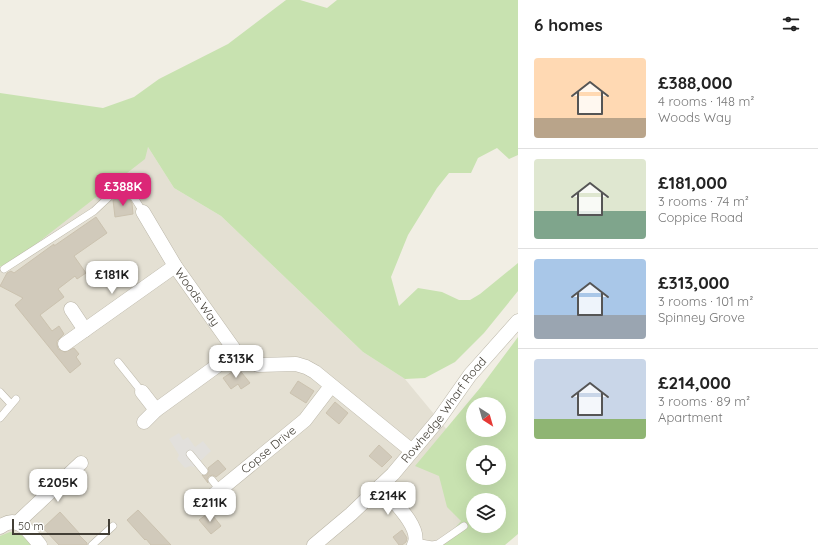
<!DOCTYPE html>
<html lang="en">
<head>
<meta charset="utf-8">
<style>
  :root { --surface:#fff; --page:#f2f2f2; --text:#222; --muted:#767676; --line:#e0e0e0; --accent:#db2777 }
  body { margin:0; font-family:Quicksand,sans-serif; background:var(--page); color:var(--text); height:100vh; display:flex; flex-direction:column; font-size:15px; white-space:nowrap }
  * { box-sizing:border-box; margin:0 }
  p { font-size:13px; color:var(--muted) }
  .icon { flex:none; width:22px; height:22px; fill:none; stroke:currentColor; stroke-width:2; stroke-linecap:round; stroke-linejoin:round }
  .map { position:relative; flex:1; overflow:hidden }
  .details { display:flex; flex-direction:column; background:var(--surface); width:300px }
  .details>* { flex:none }
  .needle { width:26px; rotate:143deg }
  .fabs { position:absolute; left:466px; top:397px; display:grid; gap:8px }
  .fabs a { display:grid; place-items:center; width:40px; height:40px; border-radius:50%; background:var(--surface); box-shadow:0 4px 16px #0002; font-size:20px }
  .scale { position:absolute; left:12px; bottom:10px; width:98px; box-sizing:border-box; padding-left:4px; border:2px solid #423e35; border-top:0; font-size:11px; line-height:14px; white-space:nowrap; color:#423e35; -webkit-text-stroke:3px #fff; paint-order:stroke }
  .price { position:absolute; translate:-50% -34px; padding:0 9px; border-radius:8px; background:#fff; color:#222; font-size:13px; line-height:26px; filter:drop-shadow(0 1px 2px #0008) }
  .price::after { content:''; position:absolute; left:50%; top:24px; width:12px; height:9px; margin-left:-6px; background:inherit; clip-path:polygon(0 0,100% 0,50% 100%) }
  .price.selected { background:var(--accent); color:#fff }
  ul { padding:0; list-style:none }
  li { display:flex; align-items:center; gap:12px; height:100px; padding:0 16px }
  li+li { border-top:1px solid var(--line) }
  li span { display:grid; place-items:center; flex:none; width:112px; height:80px; border-radius:4px; color:#555 }
  li>.icon { margin-inline-start:auto }
  span .icon { width:48px; height:48px; fill:#fffc; stroke-width:1 }
  li b { font-size:17px }
  h2 { display:flex; justify-content:space-between; align-items:center; height:48px; padding:0 16px; font-size:17px }
  main { display:flex; flex:1; min-height:0 }
  .map>svg:first-child { display:block }
</style>
</head>
<body>
<main>
<div class="map">
<svg width="518" height="545" viewBox="0 0 518 545">
  <rect width="100%" height="100%" fill="#f1eee4"/>
  <path fill="#e4e0d3" d="M 148,147 L 174,188 L 221,216 L 363,352 L 405,379 L 448,431 L 482,494 L 459,510 L 464,545 L 0,545 L 0,266 L 4,269 Z"/>
  <g fill="#c8e2b0" fill-rule="evenodd">
    <path d="M 286,0 L 300,0 L 327,8 L 337,0 L 518,0 L 518,155 L 509,159 L 497,148 L 478,158 L 471,173 L 449,173 L 437,188 L 408,235 L 391,277 L 399,306 L 418,288 L 442,292 L 459,300 L 470,300 L 480,294 L 518,263 L 518,291 L 484,333 L 455,362 L 425,378 L 405,379 L 363,352 L 221,216 L 174,188 L 148,147 L 145,159 L 4,269 L 0,266 L 0,93 L 103,108 L 134,97 L 159,79 L 228,44 Z"/>
    <path d="M 518,337 L 518,534 L 505,545 L 440,545 L 461,521 L 447,507 L 439,476 L 415,466 L 480,388 ZM 473,404 L 499,404 L 499,430 L 473,430 ZM 473,452 L 499,452 L 499,478 L 473,478 ZM 473,500 L 499,500 L 499,526 L 473,526 Z"/>
    <path d="M 10,532 C 21,533 25,536 31,545 L 0,545 L 0,536 Z"/>
  </g>
  <path fill="#e2e0dc" d="M 179,433 L 183,440 L 188,437 L 195,447 L 203,441 L 211,451 L 194,467 L 190,466 L 185,468 L 177,459 L 179,455 L 169,439 Z"/>
  <g fill="#d1cabb" stroke="#cbc2af">
    <path d="M 128,197 L 132,203 L 133,214 L 115,217 L 113,200 Z"/>
    <path d="M 96,217 L 107,233 L 74,256 L 86,273 L 77,279 L 75,276 L 58,289 L 64,297 L 40,315 L 52,331 L 59,326 L 64,334 L 57,341 L 57,345 L 58,349 L 65,352 L 74,348 L 79,354 L 76,357 L 81,364 L 70,373 L 15,305 L 23,298 L 0,286 L 7,273 L 11,271 L 14,273 L 54,244 L 54,246 Z"/>
    <path d="M 238,368 L 250,383 L 241,389 L 238,384 L 231,389 L 223,378 Z"/>
    <path d="M 298,381 L 314,391 L 306,403 L 290,393 Z"/>
    <path d="M 335,402 L 348,413 L 339,424 L 326,413 Z"/>
    <path d="M 379,445 L 392,457 L 382,467 L 369,456 Z"/>
    <path d="M 218,460 L 226,469 L 216,477 L 213,475 L 209,476 L 207,479 L 208,483 L 202,475 L 207,475 L 209,471 L 208,468 Z"/>
    <path d="M 138,510 L 157,530 L 171,545 L 151,545 L 146,539 L 145,540 L 127,520 Z"/>
    <path d="M 60,512 L 80,534 L 79,535 L 87,543 L 87,545 L 59,545 L 43,528 Z"/>
    <path d="M 210,512 L 221,526 L 211,534 L 199,520 Z"/>
    <path d="M 402,530 L 407,538 L 406,542 L 402,545 L 399,545 L 393,537 Z"/>
  </g>
  <g fill="none" stroke-linecap="round" stroke-linejoin="round">
    <g stroke="#bbb6a8" stroke-width="8">
      <g id="service">
        <path d="M 4,269 L 94,211 L 110,196 L 120,189 L 130,191 L 143,212"/>
        <path d="M 118,362 L 142,392"/>
        <path d="M 0,392 L 11,404"/>
        <path d="M 0,418 L 16,399"/>
        <path d="M 190,454 L 204,471"/>
        <path d="M 212,480 L 220,490"/>
        <path d="M 415,542 L 432,545 L 438,544 L 464,526"/>
        <path d="M 92,545 L 113,526"/>
      </g>
    </g>
    <g stroke="#bbb6a8" stroke-width="15">
      <g id="minor">
        <path id="s1" d="M 143,212 L 175,266 L 236,352 L 245,359 L 258,365 L 296,364 L 306,367 L 315,372 L 412,451"/>
        <path d="M 71,309 L 85,330"/>
        <path d="M 65,344 L 175,266"/>
        <path d="M 142,392 L 156,410"/>
        <path d="M 144,422 L 156,410 L 236,352"/>
        <path d="M 380,486 C 391,499 423,528 414,545"/>
        <path id="s2" d="M 199,507 L 305,420 L 331,386"/>
        <path d="M 17,523 L 81,463"/>
        <path d="M 0,527 C 18,513 29,532 40,545"/>
        <path id="s3" d="M 314,545 L 351,514 L 393,474 L 439,419 L 470,375 L 518,321"/>
      </g>
    </g>
    <use href="#service" stroke="#fff" stroke-width="7"/>
    <use href="#minor" stroke="#fff" stroke-width="14"/>
  </g>
  <g text-anchor="middle" stroke-width="3" stroke-linejoin="round" paint-order="stroke">
    <g font-size="12" fill="#423e35" stroke="#fff">
      <text dy="4" stroke="none"><textPath href="#s1" startOffset="101">Woods Way</textPath></text>
      <text dy="4" stroke="none"><textPath href="#s3" startOffset="188">Rowhedge Wharf Road</textPath></text>
      <text dy="4" stroke="none"><textPath href="#s2" startOffset="90">Copse Drive</textPath></text>
    </g>
  </g>
</svg>
<div class="fabs">
<a><svg class="needle" viewBox="-14 -14 28 28"><path d="M0-13l5 13h-10z" fill="#e53935"/><path d="M0 13l5-13h-10z" fill="#767676"/></svg></a>
<a><svg class="icon" aria-label="locate" viewBox="0 0 24 24"><circle cx="12" cy="12" r="6"/><path d="M12 2v4M12 18v4M2 12h4M18 12h4"/></svg></a>
<a><svg class="icon" aria-label="layers" viewBox="0 0 24 24"><path d="M12 4l9 5-9 5-9-5zM3 14l9 5 9-5"/></svg></a>
</div>
<div class="scale">50 m</div>
<b class="price selected" style="left:123px;top:207px">£388K</b>
<b class="price" style="left:112px;top:295px">£181K</b>
<b class="price" style="left:236px;top:379px">£313K</b>
<b class="price" style="left:58px;top:503px">£205K</b>
<b class="price" style="left:388px;top:516px">£214K</b>
<b class="price" style="left:210px;top:523px">£211K</b>
</div>
<section class="details">
<h2>6 homes<svg class="icon" aria-label="filters" viewBox="0 0 24 24"><path d="M4 7h16M4 17h16"/><circle cx="9" cy="7" r="2"/><circle cx="15" cy="17" r="2"/></svg></h2>
<ul>
<li><span style="background:linear-gradient(#ffd9b3 75%,#b9a48a 0)"><svg class="icon" aria-label="home" viewBox="0 0 24 24"><path d="M3 11l9-7 9 7M6 9v11h12V9"/></svg></span><div><b>£388,000</b><p>4 rooms · 148 m²</p><p>Woods Way</p></div></li>
<li><span style="background:linear-gradient(#dfe7d0 65%,#7fa58c 0)"><svg class="icon" aria-label="home" viewBox="0 0 24 24"><path d="M3 11l9-7 9 7M6 9v11h12V9"/></svg></span><div><b>£181,000</b><p>3 rooms · 74 m²</p><p>Coppice Road</p></div></li>
<li><span style="background:linear-gradient(#a9c7e8 70%,#9aa5b1 0)"><svg class="icon" aria-label="home" viewBox="0 0 24 24"><path d="M3 11l9-7 9 7M6 9v11h12V9"/></svg></span><div><b>£313,000</b><p>3 rooms · 101 m²</p><p>Spinney Grove</p></div></li>
<li><span style="background:linear-gradient(#c9d6e8 75%,#8fb573 0)"><svg class="icon" aria-label="home" viewBox="0 0 24 24"><path d="M3 11l9-7 9 7M6 9v11h12V9"/></svg></span><div><b>£214,000</b><p>3 rooms · 89 m²</p><p>Apartment</p></div></li>
</ul>
</section>
</main>
</body>
</html>
